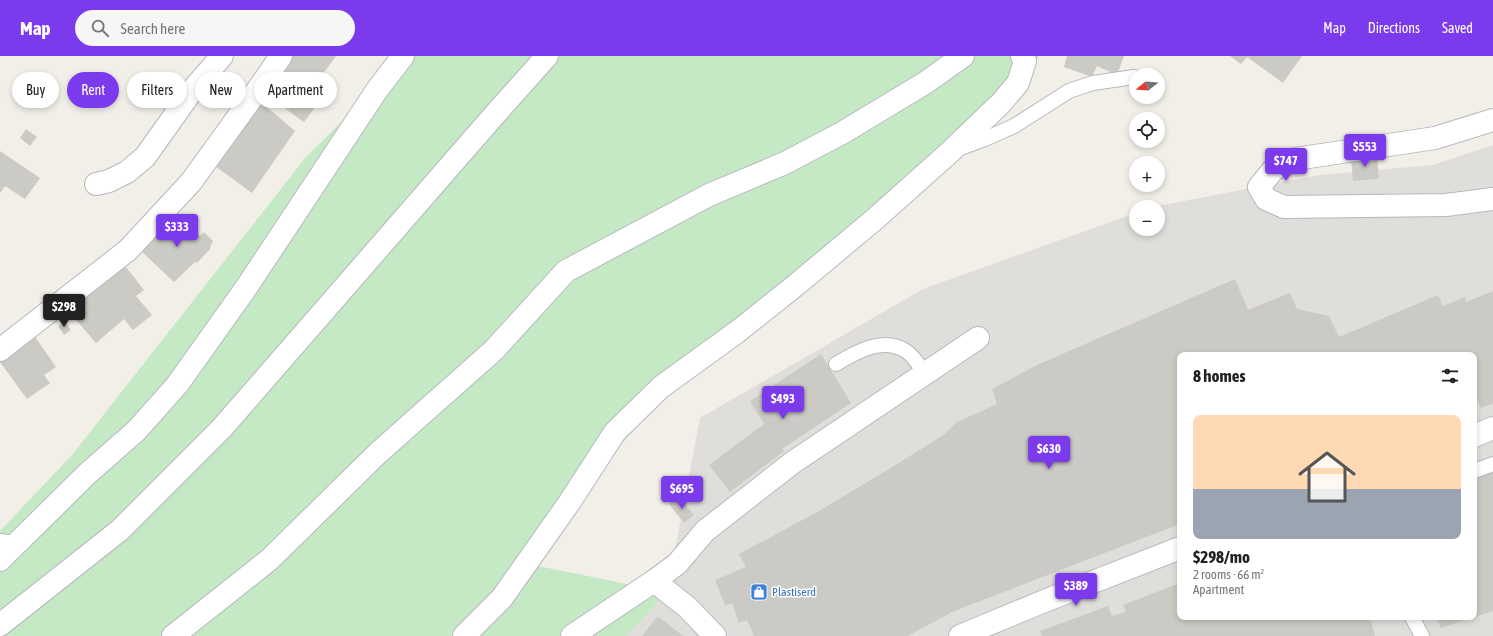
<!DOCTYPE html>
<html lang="en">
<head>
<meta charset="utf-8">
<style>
  :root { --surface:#fff; --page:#f6f6f6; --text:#202124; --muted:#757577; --accent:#7c3aed }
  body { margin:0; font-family:"Asap Condensed",sans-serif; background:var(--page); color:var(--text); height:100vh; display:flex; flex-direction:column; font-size:15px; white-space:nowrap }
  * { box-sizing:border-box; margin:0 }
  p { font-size:13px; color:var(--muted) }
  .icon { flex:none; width:22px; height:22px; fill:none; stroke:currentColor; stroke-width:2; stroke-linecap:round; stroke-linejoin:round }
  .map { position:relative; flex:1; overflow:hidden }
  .details { position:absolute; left:1177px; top:296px; width:300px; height:268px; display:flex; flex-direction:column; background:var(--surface); border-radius:8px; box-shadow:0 2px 6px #0003 }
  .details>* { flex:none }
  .banner { position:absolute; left:12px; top:16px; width:380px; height:36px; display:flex; gap:8px }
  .needle { width:26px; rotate:253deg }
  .fabs { position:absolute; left:1129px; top:12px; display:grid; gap:8px }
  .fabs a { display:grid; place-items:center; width:36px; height:36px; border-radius:50%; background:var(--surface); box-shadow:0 2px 6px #0003; font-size:20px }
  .price { position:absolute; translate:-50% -34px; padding:0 9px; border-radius:4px; background:var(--accent); color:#fff; font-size:13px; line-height:26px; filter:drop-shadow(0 1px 2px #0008) }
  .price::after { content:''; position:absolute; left:50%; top:24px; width:12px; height:9px; margin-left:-6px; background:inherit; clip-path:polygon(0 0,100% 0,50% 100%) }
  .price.on { background:#222; color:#fff }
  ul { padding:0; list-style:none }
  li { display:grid; align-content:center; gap:8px; height:212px; padding:0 16px }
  li span { display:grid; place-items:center; height:124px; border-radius:8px; color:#555 }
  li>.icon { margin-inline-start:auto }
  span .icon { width:72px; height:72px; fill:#fffc; stroke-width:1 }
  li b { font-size:17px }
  h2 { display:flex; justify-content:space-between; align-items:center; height:48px; padding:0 16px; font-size:17px }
  .chip { padding:0 14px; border-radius:18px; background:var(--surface); box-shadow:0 2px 6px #0003; font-size:14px; line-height:36px }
  .chip.on { background:var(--accent); color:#fff }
  header { display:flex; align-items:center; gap:24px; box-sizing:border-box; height:56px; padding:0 20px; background:var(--accent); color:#fff }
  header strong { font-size:19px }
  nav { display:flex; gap:22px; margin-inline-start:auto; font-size:14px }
  .search { width:280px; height:36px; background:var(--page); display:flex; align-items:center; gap:10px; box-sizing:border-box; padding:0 14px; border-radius:22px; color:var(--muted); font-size:15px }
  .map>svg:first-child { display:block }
</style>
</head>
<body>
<header>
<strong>Map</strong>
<div class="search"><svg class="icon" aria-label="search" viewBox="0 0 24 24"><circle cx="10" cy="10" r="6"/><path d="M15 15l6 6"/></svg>Search here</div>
<nav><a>Map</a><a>Directions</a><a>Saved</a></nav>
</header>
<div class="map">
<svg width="1493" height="580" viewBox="0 0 1493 580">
  <rect width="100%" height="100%" fill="#f1efe8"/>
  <path fill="#e0deda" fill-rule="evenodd" d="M 1493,89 L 1493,580 L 627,580 L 667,536 L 700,362 L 923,233 L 1136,157 L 1136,173 L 1158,173 L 1158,151 L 1153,151 L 1319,119 L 1433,109 ZM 1180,299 L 1474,299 L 1474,561 L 1180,561 Z"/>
  <path fill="#c5e8c5" d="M 408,0 L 1039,0 L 1013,49 L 669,334 L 518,506 L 667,536 L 627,580 L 0,580 L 0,475 L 72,399 L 306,101 Z"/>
  <g fill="#cccac5">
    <path d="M 289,0 L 336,0 L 322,19 L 332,28 L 304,66 L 263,37 Z"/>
    <path d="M 1067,0 L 1124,0 L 1117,19 L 1097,10 L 1092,21 L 1064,11 Z"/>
    <path d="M 1230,0 L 1302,0 L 1283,27 L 1247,1 L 1241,8 Z"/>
    <path d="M 262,47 L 295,75 L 252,137 L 215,110 Z"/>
    <path d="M 26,73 L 37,81 L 30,90 L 20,82 Z"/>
    <path d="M 0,95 L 40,122 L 25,143 L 5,130 L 0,137 Z"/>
    <path d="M 1377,99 L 1379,123 L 1353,125 L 1351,103 Z"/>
    <path d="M 177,158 L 200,180 L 204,176 L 213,185 L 210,191 L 211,192 L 197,207 L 195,206 L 174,226 L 141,195 Z"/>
    <path d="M 122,206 L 144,234 L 136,240 L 152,259 L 133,274 L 124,263 L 96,287 L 66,252 Z"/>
    <path d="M 1235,223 L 1248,254 L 1290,237 L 1297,253 L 1329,260 L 1339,281 L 1438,239 L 1443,250 L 1465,241 L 1466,246 L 1493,235 L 1493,347 L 1481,352 L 1474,337 L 1474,299 L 1180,299 L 1180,468 L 952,556 L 908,580 L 754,580 L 747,564 L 739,567 L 732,547 L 725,549 L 715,524 L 746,511 L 739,498 L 819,455 L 894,410 L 945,378 L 957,366 L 997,348 L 992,333 L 1037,309 Z"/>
    <path d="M 65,266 L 71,274 L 64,279 L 58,270 Z"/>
    <path d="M 33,278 L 56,311 L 44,319 L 50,327 L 27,343 L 0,306 L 0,302 Z"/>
    <path d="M 821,298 L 851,347 L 782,393 L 784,395 L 730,436 L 709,409 L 764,368 L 750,345 Z"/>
    <path d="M 1493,416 L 1493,555 L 1474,561 L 1474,423 Z"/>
    <path d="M 679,441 L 694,459 L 684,467 L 669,448 Z"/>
    <path d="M 1180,527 L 1180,561 L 1330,561 L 1331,563 L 1336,561 L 1370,561 L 1375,580 L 1042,580 L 1040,575 L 1108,550 L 1112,560 L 1126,556 L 1123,549 Z"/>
    <path d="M 658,560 L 659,561 L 683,580 L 642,580 Z"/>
    <path d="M 1436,561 L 1474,561 L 1441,572 Z"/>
  </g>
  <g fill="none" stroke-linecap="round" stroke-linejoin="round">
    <g stroke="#b5b8bc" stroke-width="16">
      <g id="lane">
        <path d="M 958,93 L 985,83 L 1014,70 L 1069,35 L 1093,27 L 1134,21"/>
        <path d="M 836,308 C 856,296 883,280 906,295 C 914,300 920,311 926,319"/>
        <path d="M 1474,415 L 1493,408"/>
        <path d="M 0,485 L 8,486 L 15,490"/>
        <path d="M 1412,561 L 1422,580"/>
      </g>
    </g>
    <g stroke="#b5b8bc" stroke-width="24">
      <g id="street">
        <path d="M 1493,64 L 1435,82 L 1295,103 L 1273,114 L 1259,131 L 1266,143 L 1284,151 L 1446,149 L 1493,143"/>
        <path d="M 96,128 L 109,125 L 127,116 L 145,101 L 194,32 L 222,0"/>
        <path d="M 0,294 L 128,194 L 191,126 L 254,39 L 281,0"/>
        <path d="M 654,525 L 677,508 L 705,475 L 792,407 L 978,282"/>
        <path d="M 0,569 L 120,474 L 222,372 L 490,64 L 547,0"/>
      </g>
    </g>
    <g stroke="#b6babf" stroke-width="24">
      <g id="secondary">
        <path d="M 1474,380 L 1493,372"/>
        <path d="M 0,504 L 87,418 L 136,375 L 177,329 L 246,232 L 377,34 L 403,0"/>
        <path d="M 173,580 L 269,504 L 378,397 L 494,294 L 566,215 L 709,139 L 785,107 L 842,77 L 925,27 L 963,0"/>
        <path d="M 464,580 L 502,542 L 569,447 L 615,376 L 661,331 L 737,276 L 796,229 L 875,163 L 950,96 L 1001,47 L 1018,27 L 1025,5 L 1022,0"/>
        <path d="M 572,580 L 654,525 L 687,551 L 715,580"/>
        <path d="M 960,580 L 1047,544 L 1180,492"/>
      </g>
    </g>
    <use href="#lane" stroke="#fff" stroke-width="14"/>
    <use href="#street" stroke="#fff" stroke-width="22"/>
    <use href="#secondary" stroke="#fff" stroke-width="22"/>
  </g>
  <defs>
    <g id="shop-square" transform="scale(0.9)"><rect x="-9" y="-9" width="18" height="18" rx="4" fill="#3f7fe0" stroke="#fff"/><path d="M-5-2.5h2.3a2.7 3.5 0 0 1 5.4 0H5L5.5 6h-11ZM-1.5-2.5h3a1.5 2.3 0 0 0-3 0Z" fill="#fff"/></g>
  </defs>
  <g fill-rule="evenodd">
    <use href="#shop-square" x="759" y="536"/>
  </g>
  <g text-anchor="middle" stroke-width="3" stroke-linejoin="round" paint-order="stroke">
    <g font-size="12" fill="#366cbe" stroke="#fff" text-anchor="start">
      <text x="772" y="540">Plastiserd</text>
    </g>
  </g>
</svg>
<div class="fabs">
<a><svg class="needle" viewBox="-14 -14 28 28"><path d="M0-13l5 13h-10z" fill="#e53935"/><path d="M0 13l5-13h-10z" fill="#757577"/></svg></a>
<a><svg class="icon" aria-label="locate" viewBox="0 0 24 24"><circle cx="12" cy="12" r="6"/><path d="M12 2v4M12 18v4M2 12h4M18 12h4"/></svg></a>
<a>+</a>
<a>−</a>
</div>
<b class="price" style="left:1365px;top:112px">$553</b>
<b class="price" style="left:1286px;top:126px">$747</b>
<b class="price" style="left:177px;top:192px">$333</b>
<b class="price on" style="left:64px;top:272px">$298</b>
<b class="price" style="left:783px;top:364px">$493</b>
<b class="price" style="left:1049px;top:414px">$630</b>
<b class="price" style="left:682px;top:454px">$695</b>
<b class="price" style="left:1076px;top:551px">$389</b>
<div class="banner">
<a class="chip">Buy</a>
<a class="chip on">Rent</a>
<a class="chip">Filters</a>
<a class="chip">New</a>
<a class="chip">Apartment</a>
</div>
<section class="details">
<h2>8 homes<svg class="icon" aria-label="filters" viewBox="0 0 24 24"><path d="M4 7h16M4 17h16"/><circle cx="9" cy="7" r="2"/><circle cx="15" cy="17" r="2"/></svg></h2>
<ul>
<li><span style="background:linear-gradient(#ffd9b3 60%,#9aa5b1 0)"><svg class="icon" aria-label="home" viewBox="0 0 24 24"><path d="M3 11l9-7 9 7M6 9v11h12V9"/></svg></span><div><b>$298/mo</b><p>2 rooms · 66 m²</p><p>Apartment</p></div></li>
</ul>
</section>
</div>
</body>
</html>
